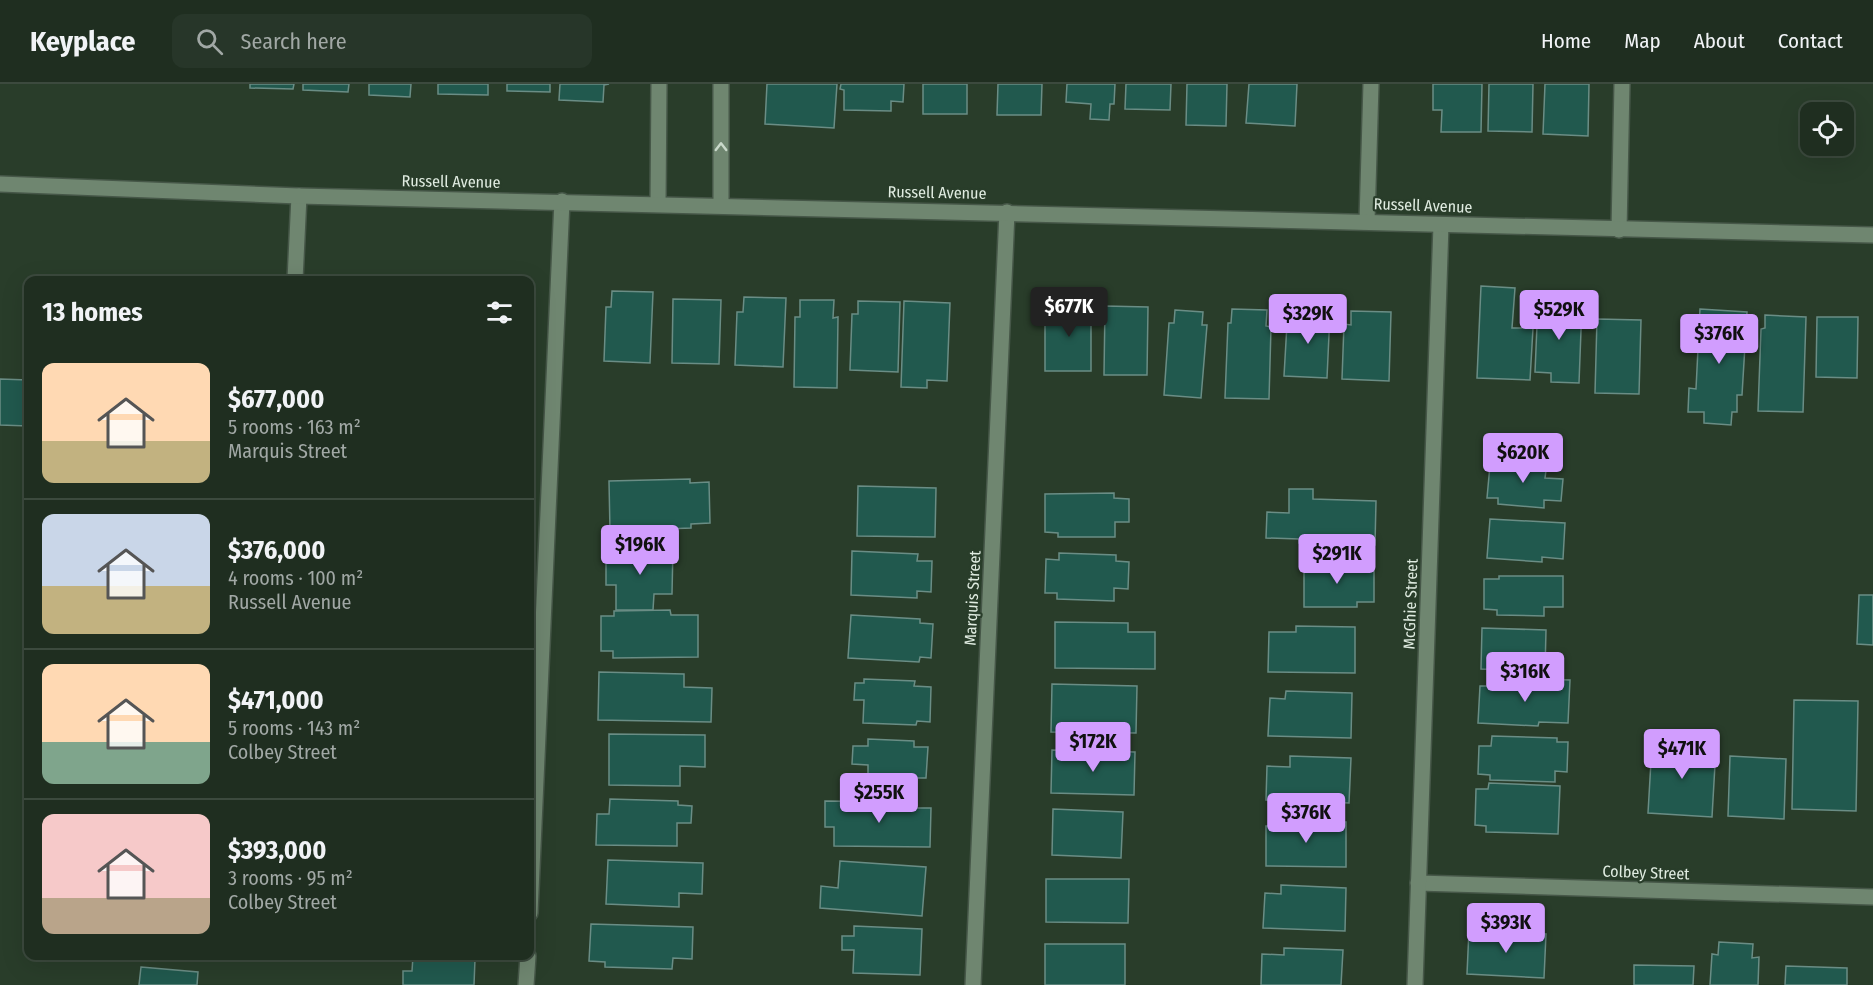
<!DOCTYPE html>
<html lang="en">
<head>
<meta charset="utf-8">
<style>
  :root { --surface:#1f2e20; --page:#273629; --text:#f1f3f6; --muted:#a1a8a5; --line:#3c4a3e; --accent:#d19dfe }
  body { margin:0; font-family:"Fira Sans Condensed",sans-serif; background:var(--page); color:var(--text); height:100vh; display:flex; flex-direction:column; font-size:22px; white-space:nowrap }
  * { box-sizing:border-box; margin:0 }
  p { font-size:20px; color:var(--muted) }
  .icon { flex:none; width:33px; height:33px; fill:none; stroke:currentColor; stroke-width:2; stroke-linecap:round; stroke-linejoin:round }
  .map { position:relative; flex:1; overflow:hidden }
  .details { position:absolute; left:24px; top:192px; width:510px; height:684px; display:flex; flex-direction:column; background:var(--surface); border-radius:12px; box-shadow:0 6px 24px #0002,0 0 0 2px var(--line) }
  .details>* { flex:none }
  .tools { position:absolute; left:1800px; top:18px; display:grid; gap:12px }
  .tools a { display:grid; place-items:center; width:54px; height:54px; border-radius:12px; background:var(--surface); box-shadow:0 6px 24px #0002,0 0 0 2px var(--line); font-size:30px }
  .price { position:absolute; translate:-50% -51px; padding:0 14px; border-radius:6px; background:var(--accent); color:#111; font-size:20px; line-height:39px; filter:drop-shadow(0 2px 3px #0008) }
  .price::after { content:''; position:absolute; left:50%; top:36px; width:18px; height:14px; margin-left:-9px; background:inherit; clip-path:polygon(0 0,100% 0,50% 100%) }
  .price.on { background:#222; color:#fff }
  ul { padding:0; list-style:none }
  li { display:flex; align-items:center; gap:18px; height:150px; padding:0 18px }
  li+li { border-top:2px solid var(--line) }
  li span { display:grid; place-items:center; flex:none; width:168px; height:120px; border-radius:12px; color:#555 }
  li>.icon { margin-inline-start:auto }
  span .icon { width:72px; height:72px; fill:#fffc; stroke-width:1 }
  li b { font-size:26px }
  h2 { display:flex; justify-content:space-between; align-items:center; height:72px; padding:0 18px; font-size:26px }
  header { display:flex; align-items:center; gap:36px; box-sizing:border-box; height:84px; padding:0 30px; background:var(--surface); border-bottom:2px solid var(--line) }
  header strong { font-size:28px }
  nav { display:flex; gap:33px; margin-inline-start:auto; font-size:21px }
  .search { width:420px; height:54px; background:var(--page); display:flex; align-items:center; gap:15px; box-sizing:border-box; padding:0 21px; border-radius:12px; color:var(--muted); font-size:22px }
  .map>svg:first-child { display:block }
</style>
</head>
<body>
<header>
<strong>Keyplace</strong>
<div class="search"><svg class="icon" aria-label="search" viewBox="0 0 24 24"><circle cx="10" cy="10" r="6"/><path d="M15 15l6 6"/></svg>Search here</div>
<nav><a>Home</a><a>Map</a><a>About</a><a>Contact</a></nav>
</header>
<div class="map">
<svg width="1873" height="901" viewBox="0 0 1873 901">
  <rect width="100%" height="100%" fill="#293d2a"/>
  <g fill="#21594e" stroke="#6a8d85" stroke-width="1.5">
    <path d="M 250,0 L 294,0 L 293,5 L 250,4 Z"/>
    <path d="M 303,0 L 349,0 L 348,8 L 303,6 Z"/>
    <path d="M 369,0 L 411,0 L 410,13 L 369,11 Z"/>
    <path d="M 438,0 L 488,0 L 488,11 L 438,10 Z"/>
    <path d="M 507,0 L 550,0 L 550,8 L 507,7 Z"/>
    <path d="M 560,0 L 609,0 L 604,1 L 603,18 L 559,16 Z"/>
    <path d="M 767,0 L 837,0 L 834,44 L 765,40 Z"/>
    <path d="M 841,0 L 904,0 L 903,18 L 891,17 L 891,27 L 844,26 L 844,6 L 840,5 Z"/>
    <rect x="923" y="0" width="44" height="30"/>
    <path d="M 998,0 L 1042,0 L 1041,31 L 997,31 Z"/>
    <path d="M 1067,0 L 1115,0 L 1114,20 L 1110,20 L 1109,36 L 1090,35 L 1091,20 L 1066,18 Z"/>
    <path d="M 1126,0 L 1171,0 L 1170,26 L 1125,25 Z"/>
    <path d="M 1187,0 L 1227,0 L 1226,42 L 1186,41 Z"/>
    <path d="M 1249,0 L 1297,0 L 1295,42 L 1246,39 Z"/>
    <path d="M 1433,0 L 1482,0 L 1481,48 L 1441,48 L 1442,26 L 1433,26 Z"/>
    <path d="M 1489,0 L 1533,0 L 1532,48 L 1488,47 Z"/>
    <path d="M 1545,0 L 1589,0 L 1588,52 L 1543,50 Z"/>
    <path d="M 1481,202 L 1515,204 L 1512,244 L 1533,244 L 1530,296 L 1477,294 Z"/>
    <path d="M 612,207 L 653,208 L 650,279 L 604,277 L 606,223 L 611,223 Z"/>
    <path d="M 744,213 L 786,214 L 783,283 L 735,281 L 737,228 L 743,228 Z"/>
    <path d="M 673,215 L 721,216 L 719,280 L 672,279 Z"/>
    <path d="M 800,216 L 834,216 L 833,234 L 838,233 L 837,304 L 794,303 L 795,233 L 800,233 Z"/>
    <path d="M 858,217 L 900,218 L 898,288 L 850,286 L 852,230 L 858,230 Z"/>
    <path d="M 904,217 L 950,219 L 947,297 L 927,296 L 927,304 L 901,303 Z"/>
    <path d="M 1538,218 L 1582,220 L 1579,299 L 1551,298 L 1551,289 L 1535,288 Z"/>
    <path d="M 1052,219 L 1091,219 L 1091,287 L 1045,287 L 1045,234 L 1052,234 Z"/>
    <path d="M 1105,222 L 1148,223 L 1147,291 L 1104,291 Z"/>
    <path d="M 1232,225 L 1267,226 L 1266,242 L 1271,243 L 1269,315 L 1225,314 L 1228,239 L 1231,239 Z"/>
    <path d="M 1700,225 L 1747,228 L 1742,311 L 1737,311 L 1737,328 L 1732,328 L 1731,341 L 1704,339 L 1704,328 L 1688,328 L 1689,304 L 1696,305 Z"/>
    <path d="M 1175,226 L 1203,228 L 1202,241 L 1207,241 L 1201,314 L 1164,311 L 1169,239 L 1174,239 Z"/>
    <path d="M 1292,227 L 1330,229 L 1327,294 L 1284,292 L 1287,240 L 1291,240 Z"/>
    <path d="M 1351,227 L 1391,228 L 1389,297 L 1342,295 L 1344,240 L 1351,241 Z"/>
    <path d="M 1765,231 L 1806,233 L 1803,328 L 1758,327 L 1761,245 L 1765,244 Z"/>
    <path d="M 1817,233 L 1858,233 L 1857,294 L 1816,293 Z"/>
    <path d="M 1597,235 L 1641,236 L 1639,310 L 1595,309 Z"/>
    <path d="M 0,295 L 28,296 L 28,342 L 0,341 Z"/>
    <path d="M 1503,376 L 1547,379 L 1545,394 L 1563,395 L 1561,417 L 1544,416 L 1544,424 L 1498,420 L 1498,414 L 1487,414 L 1490,381 L 1503,382 Z"/>
    <path d="M 690,395 L 690,399 L 709,398 L 710,439 L 691,440 L 691,444 L 610,447 L 609,397 Z"/>
    <path d="M 858,402 L 936,404 L 935,453 L 857,452 Z"/>
    <path d="M 1289,405 L 1313,405 L 1313,415 L 1376,417 L 1375,461 L 1299,459 L 1299,455 L 1266,454 L 1267,428 L 1289,429 Z"/>
    <path d="M 1114,409 L 1114,414 L 1129,415 L 1129,438 L 1115,438 L 1115,453 L 1058,453 L 1058,449 L 1045,448 L 1045,410 Z"/>
    <path d="M 1490,435 L 1565,439 L 1563,475 L 1542,473 L 1542,478 L 1487,474 Z"/>
    <path d="M 617,463 L 673,463 L 672,510 L 654,510 L 653,526 L 616,526 L 616,501 L 606,501 L 606,469 L 617,469 Z"/>
    <path d="M 852,467 L 918,470 L 917,477 L 932,477 L 931,508 L 917,507 L 917,514 L 851,511 Z"/>
    <path d="M 1059,469 L 1116,471 L 1116,477 L 1129,478 L 1128,505 L 1114,504 L 1114,517 L 1057,515 L 1057,509 L 1045,509 L 1046,475 L 1059,476 Z"/>
    <path d="M 1304,479 L 1358,479 L 1358,486 L 1374,486 L 1374,518 L 1357,518 L 1357,523 L 1304,523 Z"/>
    <path d="M 1499,492 L 1563,492 L 1563,523 L 1544,523 L 1544,532 L 1497,531 L 1497,526 L 1484,525 L 1484,495 L 1499,495 Z"/>
    <path d="M 1859,511 L 1873,511 L 1873,561 L 1857,560 Z"/>
    <path d="M 670,526 L 671,531 L 698,531 L 698,573 L 613,574 L 613,567 L 601,567 L 601,532 L 614,532 L 614,527 Z"/>
    <path d="M 851,531 L 920,535 L 920,539 L 933,540 L 931,574 L 920,573 L 919,578 L 848,574 Z"/>
    <path d="M 1055,538 L 1128,539 L 1128,548 L 1155,548 L 1155,585 L 1055,584 Z"/>
    <path d="M 1296,542 L 1355,543 L 1355,589 L 1268,588 L 1269,548 L 1296,548 Z"/>
    <path d="M 1482,544 L 1546,546 L 1545,587 L 1481,585 Z"/>
    <path d="M 599,588 L 684,590 L 684,603 L 712,604 L 711,638 L 598,636 Z"/>
    <path d="M 864,595 L 915,597 L 914,602 L 931,603 L 930,638 L 917,637 L 916,641 L 863,639 L 864,616 L 854,616 L 855,599 L 864,599 Z"/>
    <path d="M 1534,595 L 1570,596 L 1568,639 L 1539,638 L 1538,642 L 1478,639 L 1480,602 L 1491,602 L 1491,599 L 1534,601 Z"/>
    <path d="M 1052,600 L 1137,602 L 1136,649 L 1051,648 Z"/>
    <path d="M 1286,607 L 1352,609 L 1351,654 L 1268,652 L 1270,614 L 1285,615 Z"/>
    <path d="M 1794,616 L 1858,617 L 1856,727 L 1792,725 Z"/>
    <path d="M 609,650 L 705,651 L 705,683 L 680,682 L 680,702 L 609,701 Z"/>
    <path d="M 1492,652 L 1557,654 L 1557,658 L 1568,658 L 1567,688 L 1555,687 L 1555,698 L 1490,696 L 1490,691 L 1478,690 L 1479,662 L 1491,662 Z"/>
    <path d="M 868,655 L 914,657 L 914,663 L 928,663 L 926,694 L 913,694 L 912,701 L 868,698 L 868,681 L 852,680 L 853,662 L 868,662 Z"/>
    <path d="M 1652,660 L 1716,663 L 1712,733 L 1648,729 Z"/>
    <path d="M 1052,666 L 1135,668 L 1134,711 L 1051,709 Z"/>
    <path d="M 1290,672 L 1351,674 L 1349,719 L 1266,716 L 1267,682 L 1290,683 Z"/>
    <path d="M 1730,672 L 1786,675 L 1784,735 L 1728,732 Z"/>
    <path d="M 1489,699 L 1560,702 L 1558,750 L 1486,748 L 1486,742 L 1475,741 L 1476,705 L 1488,705 Z"/>
    <path d="M 610,715 L 678,717 L 678,721 L 692,722 L 691,739 L 677,739 L 677,762 L 596,761 L 597,730 L 609,730 Z"/>
    <path d="M 825,717 L 914,718 L 914,724 L 931,724 L 930,763 L 834,762 L 834,743 L 825,743 Z"/>
    <path d="M 1053,725 L 1123,728 L 1121,774 L 1052,771 Z"/>
    <path d="M 1276,737 L 1346,738 L 1346,783 L 1266,782 L 1266,742 L 1277,742 Z"/>
    <path d="M 608,776 L 703,779 L 702,810 L 679,809 L 679,823 L 606,820 Z"/>
    <path d="M 840,777 L 926,783 L 922,832 L 820,824 L 821,802 L 838,804 Z"/>
    <path d="M 1046,795 L 1129,795 L 1128,839 L 1046,838 Z"/>
    <path d="M 1281,801 L 1346,804 L 1345,847 L 1263,844 L 1265,809 L 1281,810 Z"/>
    <path d="M 591,840 L 693,843 L 692,875 L 673,874 L 672,885 L 605,883 L 605,878 L 589,877 Z"/>
    <path d="M 854,842 L 922,845 L 920,891 L 853,889 L 854,866 L 842,866 L 842,852 L 854,852 Z"/>
    <path d="M 1469,846 L 1546,850 L 1544,894 L 1467,890 Z"/>
    <path d="M 1719,858 L 1753,860 L 1752,874 L 1759,873 L 1758,901 L 1710,901 L 1712,870 L 1718,871 Z"/>
    <rect x="1045" y="860" width="80" height="41"/>
    <path d="M 1284,864 L 1343,866 L 1341,901 L 1261,901 L 1262,870 L 1284,871 Z"/>
    <path d="M 413,872 L 461,872 L 461,875 L 475,875 L 474,901 L 403,901 L 403,887 L 412,887 Z"/>
    <path d="M 1634,881 L 1694,882 L 1693,901 L 1634,901 Z"/>
    <path d="M 1786,882 L 1847,884 L 1847,901 L 1785,901 Z"/>
    <path d="M 141,883 L 198,888 L 197,901 L 139,901 Z"/>
  </g>
  <g fill="none" stroke-linecap="round" stroke-linejoin="round">
    <g stroke="#465748" stroke-width="18">
      <g id="service">
        <path d="M 1619,146 L 1622,0"/>
        <path d="M 295,196 L 299,112"/>
      </g>
    </g>
    <g stroke="#465748" stroke-width="18">
      <g id="minor">
        <path d="M 721,0 L 721,121"/>
        <path d="M 658,119 L 659,0"/>
        <path d="M 1367,137 L 1371,0"/>
        <path d="M 1418,799 L 1873,813"/>
        <path d="M 530,829 L 562,117"/>
        <path d="M 526,901 L 528,872"/>
        <path d="M 973,901 L 1007,128"/>
        <path d="M 1415,901 L 1441,141"/>
      </g>
    </g>
    <g stroke="#465748" stroke-width="18">
      <path id="tertiary" d="M 0,100 L 299,112 L 1873,151"/>
    </g>
    <use href="#service" stroke="#6f8670" stroke-width="15"/>
    <use href="#minor" stroke="#6f8670" stroke-width="15"/>
    <use href="#tertiary" stroke="#6f8670" stroke-width="15"/>
  </g>
  <defs><path id="oneway-chevron" d="M-2-3.5L2.5 0L-2 3.5" fill="none" stroke-width="1.6" stroke-linecap="round" stroke-linejoin="round" transform="scale(1.5)"/></defs>
  <use stroke="#c9d8ca" href="#oneway-chevron" transform="translate(721 63) rotate(-90)"/>
  <g text-anchor="middle" stroke-width="4.5" stroke-linejoin="round" paint-order="stroke">
    <g font-size="16" fill="#e0ece1" stroke="#293d2a">
      <text transform="translate(451 97) rotate(1)" y="6">Russell Avenue</text>
      <text transform="translate(937 108) rotate(1)" y="6">Russell Avenue</text>
      <text transform="translate(1423 121) rotate(2)" y="6">Russell Avenue</text>
      <text transform="translate(972 514) rotate(-87)" y="6">Marquis Street</text>
      <text transform="translate(1410 520) rotate(-88)" y="6">McGhie Street</text>
      <text transform="translate(1646 788) rotate(2)" y="6">Colbey Street</text>
    </g>
  </g>
</svg>
<div class="tools">
<a><svg class="icon" aria-label="locate" viewBox="0 0 24 24"><circle cx="12" cy="12" r="6"/><path d="M12 2v4M12 18v4M2 12h4M18 12h4"/></svg></a>
</div>
<b class="price on" style="left:1069px;top:254px">$677K</b>
<b class="price" style="left:1559px;top:257px">$529K</b>
<b class="price" style="left:1308px;top:261px">$329K</b>
<b class="price" style="left:1719px;top:281px">$376K</b>
<b class="price" style="left:1523px;top:400px">$620K</b>
<b class="price" style="left:640px;top:492px">$196K</b>
<b class="price" style="left:1337px;top:501px">$291K</b>
<b class="price" style="left:1525px;top:619px">$316K</b>
<b class="price" style="left:1093px;top:689px">$172K</b>
<b class="price" style="left:1682px;top:696px">$471K</b>
<b class="price" style="left:879px;top:740px">$255K</b>
<b class="price" style="left:1306px;top:760px">$376K</b>
<b class="price" style="left:1506px;top:870px">$393K</b>
<section class="details">
<h2>13 homes<svg class="icon" aria-label="filters" viewBox="0 0 24 24"><path d="M4 7h16M4 17h16"/><circle cx="9" cy="7" r="2"/><circle cx="15" cy="17" r="2"/></svg></h2>
<ul>
<li><span style="background:linear-gradient(#ffd9b3 65%,#c2b280 0)"><svg class="icon" aria-label="home" viewBox="0 0 24 24"><path d="M3 11l9-7 9 7M6 9v11h12V9"/></svg></span><div><b>$677,000</b><p>5 rooms · 163 m²</p><p>Marquis Street</p></div></li>
<li><span style="background:linear-gradient(#c9d6e8 60%,#c2b280 0)"><svg class="icon" aria-label="home" viewBox="0 0 24 24"><path d="M3 11l9-7 9 7M6 9v11h12V9"/></svg></span><div><b>$376,000</b><p>4 rooms · 100 m²</p><p>Russell Avenue</p></div></li>
<li><span style="background:linear-gradient(#ffd9b3 65%,#7fa58c 0)"><svg class="icon" aria-label="home" viewBox="0 0 24 24"><path d="M3 11l9-7 9 7M6 9v11h12V9"/></svg></span><div><b>$471,000</b><p>5 rooms · 143 m²</p><p>Colbey Street</p></div></li>
<li><span style="background:linear-gradient(#f6c9c9 70%,#b9a48a 0)"><svg class="icon" aria-label="home" viewBox="0 0 24 24"><path d="M3 11l9-7 9 7M6 9v11h12V9"/></svg></span><div><b>$393,000</b><p>3 rooms · 95 m²</p><p>Colbey Street</p></div></li>
</ul>
</section>
</div>
</body>
</html>
